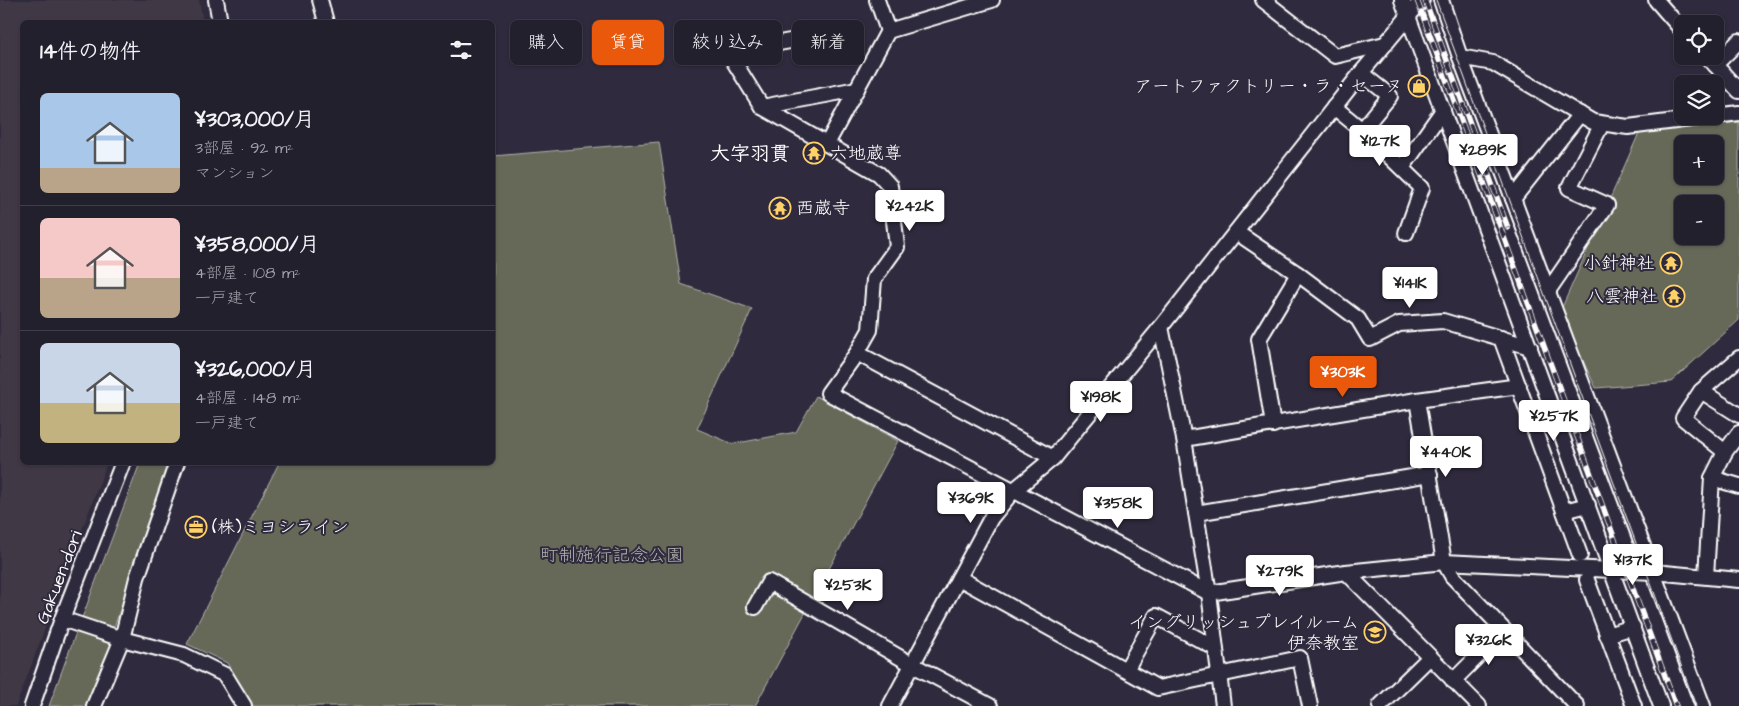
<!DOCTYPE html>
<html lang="ja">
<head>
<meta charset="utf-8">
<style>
  :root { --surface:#23202e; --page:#2b2836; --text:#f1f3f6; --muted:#a3a3aa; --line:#403e4a; --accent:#ea580c }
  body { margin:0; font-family:"Architects Daughter","Klee One",sans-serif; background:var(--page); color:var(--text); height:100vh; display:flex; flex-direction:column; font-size:19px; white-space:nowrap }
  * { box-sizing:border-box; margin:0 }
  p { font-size:16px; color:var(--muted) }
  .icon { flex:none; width:28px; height:28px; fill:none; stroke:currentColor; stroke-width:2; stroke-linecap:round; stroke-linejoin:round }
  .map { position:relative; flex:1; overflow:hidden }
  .side { position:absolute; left:20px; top:20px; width:475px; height:445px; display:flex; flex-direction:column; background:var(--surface); border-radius:8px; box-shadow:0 1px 4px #0004,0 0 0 1px var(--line) }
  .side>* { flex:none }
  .top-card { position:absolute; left:510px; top:20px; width:475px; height:45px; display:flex; gap:10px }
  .controls { position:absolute; left:1674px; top:15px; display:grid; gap:10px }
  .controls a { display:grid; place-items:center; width:50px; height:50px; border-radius:8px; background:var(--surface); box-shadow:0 1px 4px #0004,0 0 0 1px var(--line); font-size:25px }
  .price { position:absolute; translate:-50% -42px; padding:0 11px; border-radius:5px; background:#fff; color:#222; font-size:16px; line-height:32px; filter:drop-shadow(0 1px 2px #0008) }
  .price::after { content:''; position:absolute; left:50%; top:30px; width:15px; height:11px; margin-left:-8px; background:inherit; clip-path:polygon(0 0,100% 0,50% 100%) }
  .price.active { background:var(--accent); color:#fff }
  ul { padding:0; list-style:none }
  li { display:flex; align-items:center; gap:15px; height:125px; padding:0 20px }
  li+li { border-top:1px solid var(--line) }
  li span { display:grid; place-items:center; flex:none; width:140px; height:100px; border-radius:8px; color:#555 }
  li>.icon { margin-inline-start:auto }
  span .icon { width:60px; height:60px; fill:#fffc; stroke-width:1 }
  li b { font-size:21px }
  h2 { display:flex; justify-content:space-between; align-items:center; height:60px; padding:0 20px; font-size:21px }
  .tag { padding:0 18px; border-radius:8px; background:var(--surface); box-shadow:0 1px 4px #0004,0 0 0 1px var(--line); font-size:18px; line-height:45px }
  .tag.active { background:var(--accent); color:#fff }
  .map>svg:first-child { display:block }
</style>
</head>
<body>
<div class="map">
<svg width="1739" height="706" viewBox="0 0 1739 706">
  <rect width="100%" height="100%" fill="#2f2a3d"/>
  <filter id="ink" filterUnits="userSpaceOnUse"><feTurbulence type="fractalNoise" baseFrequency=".02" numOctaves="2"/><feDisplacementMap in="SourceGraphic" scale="10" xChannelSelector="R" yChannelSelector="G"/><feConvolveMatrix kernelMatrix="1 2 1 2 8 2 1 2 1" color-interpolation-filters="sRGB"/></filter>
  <g filter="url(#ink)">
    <path fill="#413845" d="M 0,0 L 199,0 L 203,22 L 22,22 L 22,462 L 107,463 L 16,706 L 0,706 Z"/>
    <g fill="#666758" stroke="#b2b3ac" fill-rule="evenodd">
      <path d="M 1739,122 L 1739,320 L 1671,382 L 1596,388 L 1560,312 L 1639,133 ZM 1682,144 L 1715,144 L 1715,176 L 1682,176 ZM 1682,204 L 1715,204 L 1715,236 L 1682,236 Z"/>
      <path d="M 659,142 L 681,284 L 752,309 L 697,429 L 733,444 L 796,432 L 816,396 L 898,441 L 755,706 L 253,706 L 227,663 L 187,644 L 279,463 L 492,462 L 493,156 Z"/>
      <path d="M 140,463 L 171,463 L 113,630 L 82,618 Z"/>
      <path d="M 77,630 L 113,641 L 88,706 L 49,706 Z"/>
    </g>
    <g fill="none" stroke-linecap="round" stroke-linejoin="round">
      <g stroke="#fff" stroke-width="18">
        <g id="minor">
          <path d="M 216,0 L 220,22"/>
          <path d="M 320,0 L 326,22"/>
          <path d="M 877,0 L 888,31"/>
          <path d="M 1263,0 L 1335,56 L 1385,44"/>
          <path d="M 1402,0 L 1661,706"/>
          <path d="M 1441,0 L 1460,57 L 1703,706"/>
          <path d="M 1656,0 L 1682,30"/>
          <path d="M 807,38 L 728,52 L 762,107 L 879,174 L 890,186 L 897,247 L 874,279 L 870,330 L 857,353"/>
          <path d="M 1707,56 L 1739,91"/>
          <path d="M 1460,57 L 1493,63 L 1593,122 L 1628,127 L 1739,113"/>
          <path d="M 1715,65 L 1739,41"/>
          <path d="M 1361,73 L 1390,96 L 1362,130"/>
          <path d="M 762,107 L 857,89"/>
          <path d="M 1334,107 L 1362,130 L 1422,188 L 1406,233"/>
          <path d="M 827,144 L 888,31 L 992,0"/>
          <path d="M 1402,168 L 1443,110"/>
          <path d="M 1513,199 L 1580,114"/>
          <path d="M 1236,232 L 1298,274 L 1358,319 L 1370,339 L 1399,324 L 1443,321 L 1530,347"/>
          <path d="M 1548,291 L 1607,205 L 1569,188 L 1602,124"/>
          <path d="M 1161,327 L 1184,439 L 1209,593 L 1223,706"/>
          <path d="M 1501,338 L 1580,555"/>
          <path d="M 1701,391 L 1739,415"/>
          <path d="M 1417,400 L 1444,562 L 1452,576 L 1577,706"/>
          <path d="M 1273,425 L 1259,339 L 1298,274"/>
          <path d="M 1184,439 L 1417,400 L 1519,386"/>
          <path d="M 1725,452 L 1739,433"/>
          <path d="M 1053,458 L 857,353 L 828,393 L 1209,593 L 1346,572 L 1444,562 L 1654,572 L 1739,580"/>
          <path d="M 1712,478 L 1739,486"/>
          <path d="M 1564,511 L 1588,505"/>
          <path d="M 1196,513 L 1430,474"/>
          <path d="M 1346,572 L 1479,706"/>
          <path d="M 1706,576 L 1712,478 L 1725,452 L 1683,418 L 1701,391 L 1739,358"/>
          <path d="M 959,578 L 1158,688 L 1300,658 L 1310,706"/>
          <path d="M 1587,580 L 1634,706"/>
          <path d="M 755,607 L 769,582 L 913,665 L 990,706"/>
          <path d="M 62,619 L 122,639 L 184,655 L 225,675 L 244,706"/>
          <path d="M 1607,635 L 1633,627"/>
          <path d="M 1126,670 L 1156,616 L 1215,648"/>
          <path d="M 1453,681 L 1504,630"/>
          <path d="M 32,706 L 62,619 L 123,462"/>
          <path d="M 94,706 L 122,639 L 137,578 L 177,462"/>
          <path d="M 890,706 L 991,518 L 1013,491 L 1053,458 L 1079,426 L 1161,327 L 1361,73 L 1422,0"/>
          <path d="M 1380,706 L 1430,657"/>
        </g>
      </g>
      <use href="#minor" stroke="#2f2a3d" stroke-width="14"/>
      <path stroke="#fff" stroke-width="1" d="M 1436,0 L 1696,706"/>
      <g stroke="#fff" stroke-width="5.5">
        <g id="rail">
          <path d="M 1417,0 L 1676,706"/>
          <path d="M 1425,0 L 1508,228"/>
        </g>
      </g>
      <use href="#rail" stroke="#2f2a3d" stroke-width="4" stroke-dasharray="11" stroke-linecap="butt"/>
    </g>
  </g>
  <defs>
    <g id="shop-ring" transform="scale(1.125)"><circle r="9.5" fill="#2f2a3d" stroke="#ffd166" stroke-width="1.5"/><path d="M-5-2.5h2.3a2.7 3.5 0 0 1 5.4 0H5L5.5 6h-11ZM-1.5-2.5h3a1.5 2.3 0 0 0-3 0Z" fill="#ffd166"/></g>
    <g id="temple-ring" transform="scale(1.125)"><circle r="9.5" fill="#2f2a3d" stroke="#ffd166" stroke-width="1.5"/><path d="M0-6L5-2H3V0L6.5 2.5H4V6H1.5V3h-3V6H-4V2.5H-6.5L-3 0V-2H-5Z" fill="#ffd166"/></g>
    <g id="office-ring" transform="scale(1.125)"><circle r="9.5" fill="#2f2a3d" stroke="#ffd166" stroke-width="1.5"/><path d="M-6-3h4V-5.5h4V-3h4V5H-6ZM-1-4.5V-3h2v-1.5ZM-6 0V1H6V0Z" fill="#ffd166"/></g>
    <g id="school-ring" transform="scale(1.125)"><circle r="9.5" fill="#2f2a3d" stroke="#ffd166" stroke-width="1.5"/><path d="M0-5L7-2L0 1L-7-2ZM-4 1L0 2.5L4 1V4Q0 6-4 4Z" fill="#ffd166"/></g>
  </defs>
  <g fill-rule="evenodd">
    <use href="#shop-ring" x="1419" y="86"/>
    <use href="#temple-ring" x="814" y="153"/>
    <use href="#temple-ring" x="780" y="208"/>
    <use href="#temple-ring" x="1671" y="263"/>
    <use href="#temple-ring" x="1674" y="296"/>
    <use href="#office-ring" x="196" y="527"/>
    <use href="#school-ring" x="1375" y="632"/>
  </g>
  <g text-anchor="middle" stroke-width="4" stroke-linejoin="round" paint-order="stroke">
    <g font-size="18" fill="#fff" stroke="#2f2a3d" text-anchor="end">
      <text x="1403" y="92">アートファクトリー・ラ・セーヌ</text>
      <text x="830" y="159" text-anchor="start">六地蔵尊</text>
      <text x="796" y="214" text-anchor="start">西蔵寺</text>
      <text x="1655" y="269">小針神社</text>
      <text x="1658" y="302">八雲神社</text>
      <text x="212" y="533" text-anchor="start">(株)ミヨシライン</text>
      <text x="1359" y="628">イングリッシュプレイルーム<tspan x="1359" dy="21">伊奈教室</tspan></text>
    </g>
    <g font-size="18" fill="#b2b3ac" stroke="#2f2a3d">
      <text x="612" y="561">町制施行記念公園</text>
    </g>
    <g font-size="18" fill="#fff" stroke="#2f2a3d">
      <text transform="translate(59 577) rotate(-69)" y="6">Gakuen-dori</text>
    </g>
    <g font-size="20" font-weight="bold" fill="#fff" stroke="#2f2a3d">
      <text x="750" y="160">大字羽貫</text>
    </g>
  </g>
</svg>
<div class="controls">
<a><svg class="icon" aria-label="locate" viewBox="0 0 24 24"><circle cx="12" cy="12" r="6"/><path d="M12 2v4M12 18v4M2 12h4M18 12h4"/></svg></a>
<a><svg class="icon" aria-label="layers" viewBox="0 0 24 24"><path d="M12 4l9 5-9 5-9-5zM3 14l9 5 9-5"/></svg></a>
<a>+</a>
<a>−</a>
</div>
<b class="price" style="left:1380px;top:167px">¥127K</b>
<b class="price" style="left:1483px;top:176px">¥289K</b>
<b class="price" style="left:910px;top:232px">¥242K</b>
<b class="price" style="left:1410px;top:309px">¥141K</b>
<b class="price active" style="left:1343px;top:398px">¥303K</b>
<b class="price" style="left:1101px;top:423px">¥198K</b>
<b class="price" style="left:1554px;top:442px">¥257K</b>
<b class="price" style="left:1446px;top:478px">¥440K</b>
<b class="price" style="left:971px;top:524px">¥369K</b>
<b class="price" style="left:1118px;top:529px">¥358K</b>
<b class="price" style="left:1633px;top:586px">¥137K</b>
<b class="price" style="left:1280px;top:597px">¥279K</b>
<b class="price" style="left:848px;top:611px">¥253K</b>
<b class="price" style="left:1489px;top:666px">¥326K</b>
<div class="top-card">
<a class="tag">購入</a>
<a class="tag active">賃貸</a>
<a class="tag">絞り込み</a>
<a class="tag">新着</a>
</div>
<section class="side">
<h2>14件の物件<svg class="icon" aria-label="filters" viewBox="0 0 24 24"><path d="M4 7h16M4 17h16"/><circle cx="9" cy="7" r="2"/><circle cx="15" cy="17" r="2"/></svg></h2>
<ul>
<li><span style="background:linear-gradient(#a9c7e8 75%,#b9a48a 0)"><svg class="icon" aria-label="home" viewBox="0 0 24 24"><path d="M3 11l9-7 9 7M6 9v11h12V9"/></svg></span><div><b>¥303,000/月</b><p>3部屋 · 92 m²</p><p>マンション</p></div></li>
<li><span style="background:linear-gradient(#f6c9c9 60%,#b9a48a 0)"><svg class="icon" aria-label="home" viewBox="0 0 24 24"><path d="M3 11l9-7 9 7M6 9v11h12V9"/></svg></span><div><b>¥358,000/月</b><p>4部屋 · 108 m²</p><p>一戸建て</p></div></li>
<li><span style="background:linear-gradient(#c9d6e8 60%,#c2b280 0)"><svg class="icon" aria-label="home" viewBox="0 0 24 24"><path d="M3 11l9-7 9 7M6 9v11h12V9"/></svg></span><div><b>¥326,000/月</b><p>4部屋 · 148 m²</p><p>一戸建て</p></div></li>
</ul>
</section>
</div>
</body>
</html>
